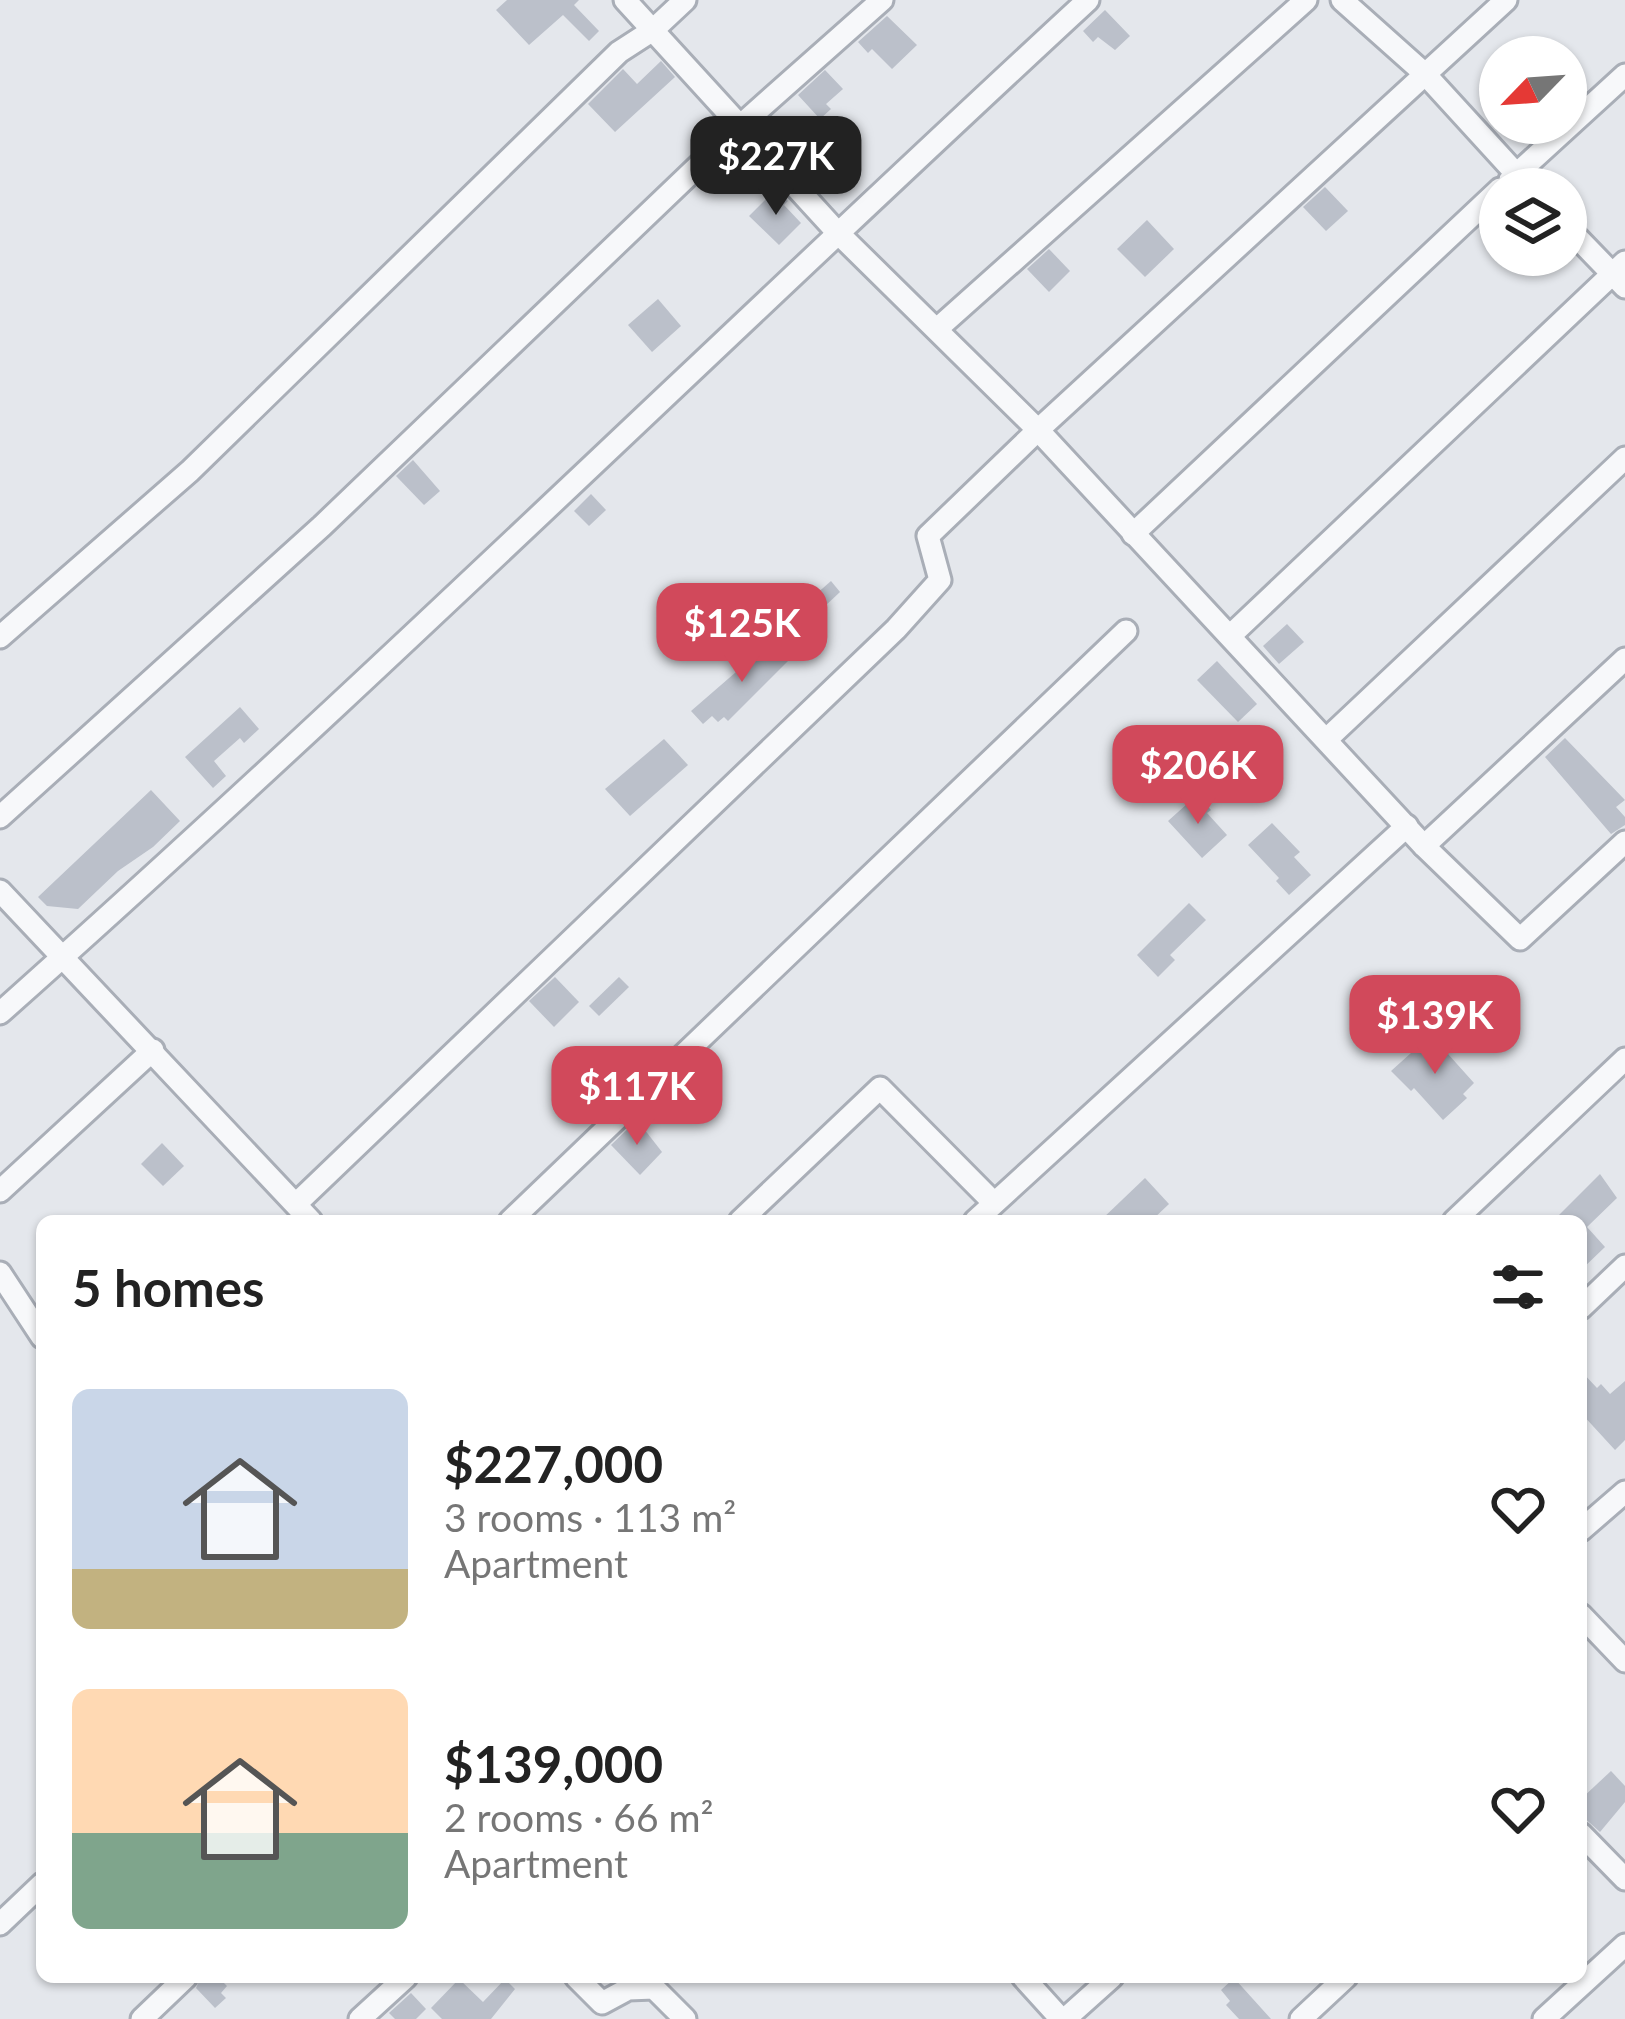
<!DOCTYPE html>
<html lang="en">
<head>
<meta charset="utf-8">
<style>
  :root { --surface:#fff; --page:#f2f2f2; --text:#222; --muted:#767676; --accent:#d1495b }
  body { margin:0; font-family:Lato,sans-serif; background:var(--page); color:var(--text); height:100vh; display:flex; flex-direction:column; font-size:45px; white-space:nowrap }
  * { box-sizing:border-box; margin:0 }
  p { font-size:39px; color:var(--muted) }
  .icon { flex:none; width:66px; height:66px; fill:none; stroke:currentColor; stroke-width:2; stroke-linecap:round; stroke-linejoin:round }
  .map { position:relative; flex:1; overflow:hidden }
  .sheet { position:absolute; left:36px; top:1215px; width:1551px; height:768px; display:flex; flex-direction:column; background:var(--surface); border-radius:18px; box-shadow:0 3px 9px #0004 }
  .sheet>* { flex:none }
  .needle { width:78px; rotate:245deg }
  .buttons { position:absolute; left:1479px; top:36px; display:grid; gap:24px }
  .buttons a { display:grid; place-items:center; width:108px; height:108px; border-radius:50%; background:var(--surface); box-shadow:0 3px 9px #0004; font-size:60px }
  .price { position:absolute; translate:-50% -102px; padding:0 27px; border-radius:24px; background:var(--accent); color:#fff; font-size:39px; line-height:78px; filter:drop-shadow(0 3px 6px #0008) }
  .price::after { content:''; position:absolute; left:50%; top:72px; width:36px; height:27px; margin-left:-18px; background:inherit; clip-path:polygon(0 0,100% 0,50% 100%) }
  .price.current { background:#222; color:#fff }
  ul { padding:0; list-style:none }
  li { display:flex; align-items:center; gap:36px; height:300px; padding:0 36px }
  li span { display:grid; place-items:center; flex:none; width:336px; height:240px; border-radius:18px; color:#555 }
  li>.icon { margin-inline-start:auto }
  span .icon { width:144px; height:144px; fill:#fffc; stroke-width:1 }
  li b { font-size:51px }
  h2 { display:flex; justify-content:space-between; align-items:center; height:144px; padding:0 36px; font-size:51px }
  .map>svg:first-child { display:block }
</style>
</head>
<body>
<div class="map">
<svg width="1625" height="2019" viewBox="0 0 1625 2019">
  <rect width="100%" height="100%" fill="#e4e7ec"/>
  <g fill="#bbc0ca">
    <path d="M 507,0 L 579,0 L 574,5 L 599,31 L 589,41 L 563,15 L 529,45 L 496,10 Z"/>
    <path d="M 1105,10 L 1130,36 L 1115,50 L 1098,37 L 1093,42 L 1083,31 Z"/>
    <path d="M 887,16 L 917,45 L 892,69 L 872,49 L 868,53 L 858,42 Z"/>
    <path d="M 661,61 L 675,77 L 615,132 L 588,104 L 623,69 L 637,84 Z"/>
    <path d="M 825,70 L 843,89 L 826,104 L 831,109 L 820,119 L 798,95 Z"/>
    <path d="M 1325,187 L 1348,211 L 1326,231 L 1303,207 Z"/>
    <path d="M 776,189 L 788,201 L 784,205 L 801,223 L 779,245 L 749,216 Z"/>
    <path d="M 1147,220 L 1174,249 L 1145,277 L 1117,249 Z"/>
    <path d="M 1049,249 L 1070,271 L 1049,292 L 1027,269 Z"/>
    <path d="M 658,299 L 681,326 L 652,352 L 628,325 Z"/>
    <path d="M 413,460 L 440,491 L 424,505 L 396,476 Z"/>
    <path d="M 591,494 L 606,510 L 589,526 L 574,511 Z"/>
    <path d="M 831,581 L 840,592 L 808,622 L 798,610 Z"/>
    <path d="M 1287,624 L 1304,642 L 1279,664 L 1263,646 Z"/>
    <path d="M 773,640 L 790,659 L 728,721 L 724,717 L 718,722 L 712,716 L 703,724 L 691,711 Z"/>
    <path d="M 1217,661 L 1257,704 L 1238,722 L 1197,680 Z"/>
    <path d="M 240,707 L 259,729 L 244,743 L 240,738 L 214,761 L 226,776 L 213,788 L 185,757 Z"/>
    <path d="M 1565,738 L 1625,800 L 1616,807 L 1625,817 L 1625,825 L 1611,834 L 1545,757 Z"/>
    <path d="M 664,739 L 688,765 L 630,816 L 605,789 Z"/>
    <path d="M 151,790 L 180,821 L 153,847 L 118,871 L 78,909 L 47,906 L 38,897 Z"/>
    <path d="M 1197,795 L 1211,810 L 1207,813 L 1227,835 L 1202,858 L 1168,821 Z"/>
    <path d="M 1272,823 L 1300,852 L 1294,857 L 1311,875 L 1289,895 L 1276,881 L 1279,878 L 1248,845 Z"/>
    <path d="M 1189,903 L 1206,920 L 1170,955 L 1175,960 L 1158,977 L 1137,955 Z"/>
    <path d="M 555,977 L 579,1002 L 554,1027 L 529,1001 Z"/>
    <path d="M 619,977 L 629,987 L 599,1016 L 589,1006 Z"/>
    <path d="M 1431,1035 L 1474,1083 L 1463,1094 L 1467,1098 L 1443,1120 L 1414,1088 L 1411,1091 L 1391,1071 Z"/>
    <path d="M 637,1120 L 662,1152 L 640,1175 L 611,1145 Z"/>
    <path d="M 162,1143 L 184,1166 L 163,1186 L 141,1164 Z"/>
    <path d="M 1600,1174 L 1617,1198 L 1587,1227 L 1605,1247 L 1581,1270 L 1581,1221 L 1553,1221 Z"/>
    <path d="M 1145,1178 L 1169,1204 L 1151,1221 L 1100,1221 Z"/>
    <path d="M 1581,1371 L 1597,1388 L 1601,1384 L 1610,1394 L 1625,1381 L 1625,1440 L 1615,1450 L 1581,1413 Z"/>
    <path d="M 1611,1771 L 1625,1786 L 1625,1802 L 1600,1832 L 1581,1815 L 1581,1799 Z"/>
    <path d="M 201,1977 L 218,1977 L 227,1986 L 221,1993 L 226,1998 L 215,2008 L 196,1988 Z"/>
    <path d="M 1234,1978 L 1271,2019 L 1239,2019 L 1226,2005 L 1230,2001 L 1221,1990 Z"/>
    <path d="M 459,1979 L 483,2002 L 505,1979 L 515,1989 L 491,2019 L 442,2019 L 431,2008 Z"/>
    <path d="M 411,1993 L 426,2009 L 416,2019 L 395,2019 L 389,2013 Z"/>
  </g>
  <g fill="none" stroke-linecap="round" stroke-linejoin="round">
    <g stroke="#a9aeb7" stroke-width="27">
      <g id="minor">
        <path d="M 625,0 L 837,232 L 1038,430 L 1424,846 L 1520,939 L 1625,842"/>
        <path d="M 1342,0 L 1425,74 L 1530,189"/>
        <path d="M 1510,180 L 1625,75"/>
        <path d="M 1566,226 L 1625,287"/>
        <path d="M 937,329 L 1306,0"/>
        <path d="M 1133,534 L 1500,189"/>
        <path d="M 1231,635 L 1625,262"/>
        <path d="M 0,637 L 190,471 L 619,52 L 653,30 L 685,0"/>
        <path d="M 1328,738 L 1625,458"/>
        <path d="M 0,817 L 322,526 L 741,125 L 882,0"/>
        <path d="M 1424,846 L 1625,659"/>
        <path d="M 0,891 L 311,1221"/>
        <path d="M 0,1013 C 370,684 724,336 1088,0"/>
        <path d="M 0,1191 L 153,1050"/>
        <path d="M 296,1204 L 896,629 L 940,580 L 928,536 L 1038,430 L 1506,0"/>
        <path d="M 510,1221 L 1126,631"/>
        <path d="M 740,1221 L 880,1088 L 994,1203"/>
        <path d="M 975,1221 L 1407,826"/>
        <path d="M 1454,1221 L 1625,1059"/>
        <path d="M 0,1273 L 42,1337"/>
        <path d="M 1581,1308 L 1625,1266"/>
        <path d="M 1581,1530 L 1625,1492"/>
        <path d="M 1581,1615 L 1625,1661"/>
        <path d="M 1581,1834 L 1625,1879"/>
        <path d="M 0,1924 L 42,1884"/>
        <path d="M 576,1977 L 602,2003 L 628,1989 L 654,1988 L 685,2019"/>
        <path d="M 1023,1977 L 1061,2019"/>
        <path d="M 142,2019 L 186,1977"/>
        <path d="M 360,2019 L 406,1977"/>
        <path d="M 1065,2019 L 1112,1977"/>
        <path d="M 1301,2019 L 1346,1977"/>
        <path d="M 1544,2019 L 1625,1945"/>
      </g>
    </g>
    <use href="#minor" stroke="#f7f8fa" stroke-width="21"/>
  </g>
</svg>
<div class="buttons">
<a><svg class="needle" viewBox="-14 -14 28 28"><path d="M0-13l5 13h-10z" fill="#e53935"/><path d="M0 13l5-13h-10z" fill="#767676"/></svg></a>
<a><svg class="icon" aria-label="layers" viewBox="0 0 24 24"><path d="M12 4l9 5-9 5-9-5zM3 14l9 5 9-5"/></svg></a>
</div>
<b class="price current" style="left:776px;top:218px">$227K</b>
<b class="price" style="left:742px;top:685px">$125K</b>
<b class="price" style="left:1198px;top:827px">$206K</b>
<b class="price" style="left:1435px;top:1077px">$139K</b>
<b class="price" style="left:637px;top:1148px">$117K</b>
<section class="sheet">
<h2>5 homes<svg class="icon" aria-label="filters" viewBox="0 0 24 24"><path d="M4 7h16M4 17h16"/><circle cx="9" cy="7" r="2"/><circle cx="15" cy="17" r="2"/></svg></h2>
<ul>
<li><span style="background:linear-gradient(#c9d6e8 75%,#c2b280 0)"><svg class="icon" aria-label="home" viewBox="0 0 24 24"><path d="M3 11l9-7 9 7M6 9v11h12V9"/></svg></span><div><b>$227,000</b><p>3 rooms · 113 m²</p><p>Apartment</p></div><svg class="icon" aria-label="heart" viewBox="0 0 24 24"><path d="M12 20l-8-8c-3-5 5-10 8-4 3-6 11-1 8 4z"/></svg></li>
<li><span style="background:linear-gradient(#ffd9b3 60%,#7fa58c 0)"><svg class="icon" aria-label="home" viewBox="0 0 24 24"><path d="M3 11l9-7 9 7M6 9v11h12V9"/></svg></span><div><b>$139,000</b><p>2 rooms · 66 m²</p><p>Apartment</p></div><svg class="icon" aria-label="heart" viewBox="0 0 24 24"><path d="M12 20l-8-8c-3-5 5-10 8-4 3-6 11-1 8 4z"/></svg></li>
</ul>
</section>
</div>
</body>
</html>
